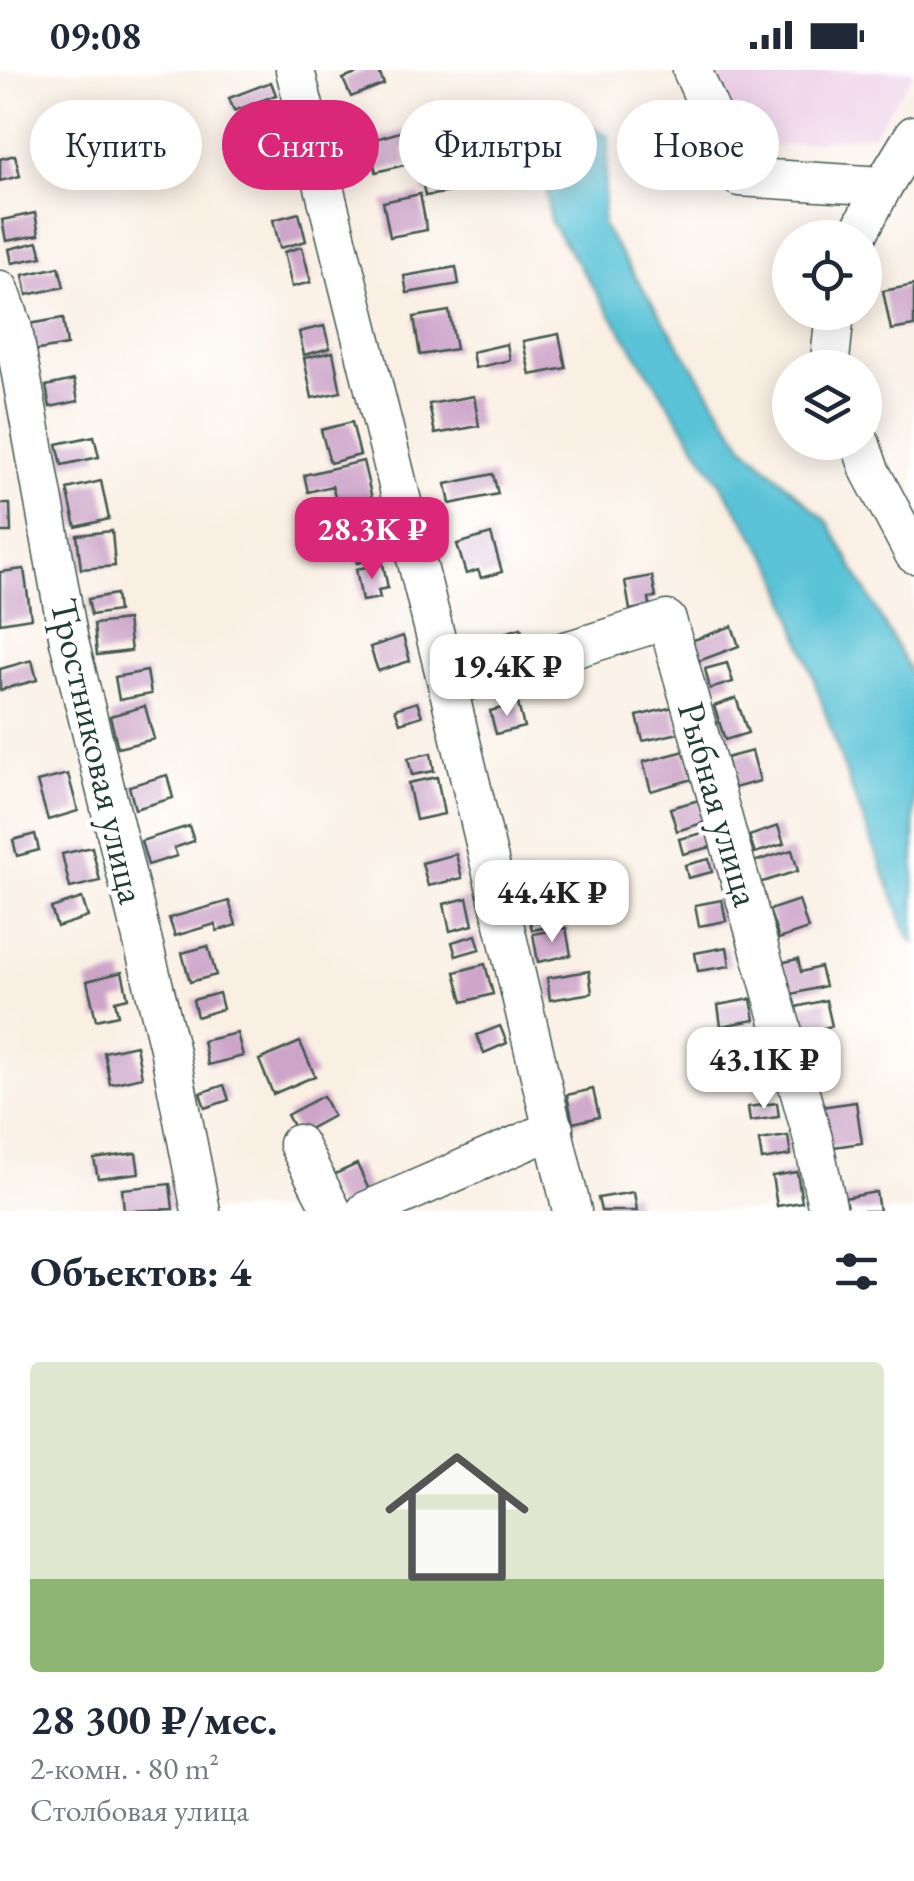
<!DOCTYPE html>
<html lang="ru">
<head>
<meta charset="utf-8">
<style>
  :root { --surface:#fff; --page:#f6f6f7; --text:#1f2937; --muted:#747a83; --accent:#db2777 }
  body { margin:0; font-family:"EB Garamond",serif; background:var(--page); color:var(--text); height:100vh; display:flex; flex-direction:column; font-size:38px; white-space:nowrap }
  * { box-sizing:border-box; margin:0 }
  p { font-size:32px; color:var(--muted) }
  .icon { flex:none; width:55px; height:55px; fill:none; stroke:currentColor; stroke-width:2; stroke-linecap:round; stroke-linejoin:round }
  .map { position:relative; height:1141px; overflow:hidden }
  .sheet { display:flex; flex-direction:column; background:var(--surface); flex:1 }
  .sheet>* { flex:none }
  .guide { position:absolute; left:30px; top:30px; width:855px; height:90px; display:flex; gap:20px }
  .buttons { position:absolute; left:772px; top:150px; display:grid; gap:20px }
  .buttons a { display:grid; place-items:center; width:110px; height:110px; border-radius:50%; background:var(--surface); box-shadow:0 5px 25px #0003; font-size:50px }
  .price { position:absolute; translate:-50% -85px; padding:0 22px; border-radius:20px; background:#fff; color:#222; font-size:32px; line-height:65px; filter:drop-shadow(0 2px 5px #0008) }
  .price::after { content:''; position:absolute; left:50%; top:60px; width:30px; height:22px; margin-left:-15px; background:inherit; clip-path:polygon(0 0,100% 0,50% 100%) }
  .price.selected { background:var(--accent); color:#fff }
  ul { padding:0; list-style:none }
  li { display:grid; align-content:center; gap:20px; height:530px; padding:0 30px }
  li span { display:grid; place-items:center; height:310px; border-radius:10px; color:#555 }
  li>.icon { margin-inline-start:auto }
  span .icon { width:180px; height:180px; fill:#fffc; stroke-width:1 }
  li b { font-size:42px }
  h2 { display:flex; justify-content:space-between; align-items:center; height:120px; padding:0 30px; font-size:42px }
  .tag { padding:0 35px; border-radius:45px; background:var(--surface); box-shadow:0 5px 25px #0003; font-size:35px; line-height:90px }
  .tag.selected { background:var(--accent); color:#fff }
  .status { display:flex; justify-content:space-between; align-items:center; height:70px; padding:0 50px; background:var(--surface); direction:ltr }
  .status svg { height:28px; fill:currentColor }
  .map>svg:first-child { display:block }
</style>
</head>
<body>
<div class="status"><b>09:08</b><svg viewBox="0 0 49 12"><path d="M0 12V9h3v3zM5 12V6h3v6zM10 12V3h3v9zM15 12V0h3v12zM26 1h20v11H26zM47 4h2v5h-2z"/></svg></div>
<div class="map">
<svg width="914" height="1141" viewBox="0 0 914 1141">
  <rect width="100%" height="100%" fill="#fff"/>
  <filter id="ink" filterUnits="userSpaceOnUse"><feTurbulence type="fractalNoise" baseFrequency=".01" numOctaves="2"/><feDisplacementMap in="SourceGraphic" scale="20" xChannelSelector="R" yChannelSelector="G"/><feConvolveMatrix kernelMatrix="1 2 1 2 8 2 1 2 1" color-interpolation-filters="sRGB"/></filter>
  <filter id="wash" filterUnits="userSpaceOnUse"><feTurbulence type="fractalNoise" baseFrequency=".0048" numOctaves="4" result="noise"/><feDisplacementMap in="SourceGraphic" scale="40" xChannelSelector="R" yChannelSelector="G"/><feGaussianBlur stdDeviation="2.25" result="paint"/><feColorMatrix in="noise" values="0 0 0 0 0 0 0 0 0 0 0 0 0 0 0 0 0 1.4 0 .05"/><feComposite in="paint" operator="in"/></filter>
  <g filter="url(#wash)">
    <rect width="100%" height="100%" fill="#faefe3"/>
    <path fill="#edd0e8" d="M 716,0 L 914,0 L 914,2 L 873,64 L 745,81 Z"/>
    <path fill="#5ac3d7" stroke="#3c8086" stroke-width="2.5" d="M 553,29 L 609,67 L 602,155 L 744,376 L 828,452 L 914,608 L 914,872 L 907,862 L 851,718 L 777,501 L 550,151 L 535,34 Z"/>
    <g id="blocks">
      <g fill="#cda5c9">
        <path d="M 366,0 L 378,0 L 384,14 L 351,27 L 343,9 Z"/>
        <path d="M 271,12 L 276,25 L 234,41 L 229,28 Z"/>
        <path d="M 272,38 L 279,64 L 242,74 L 235,48 Z"/>
        <path d="M 407,60 L 412,76 L 403,79 L 408,94 L 376,102 L 368,71 Z"/>
        <path d="M 441,62 L 447,87 L 429,92 L 423,67 Z"/>
        <path d="M 282,74 L 286,91 L 260,99 L 255,82 Z"/>
        <path d="M 15,85 L 20,106 L 0,111 L 0,89 Z"/>
        <path d="M 461,103 L 464,120 L 425,126 L 422,110 Z"/>
        <path d="M 420,124 L 427,160 L 390,167 L 383,132 Z"/>
        <path d="M 35,143 L 39,165 L 6,171 L 2,150 Z"/>
        <path d="M 299,143 L 306,171 L 280,178 L 273,150 Z"/>
        <path d="M 38,172 L 42,187 L 12,193 L 9,179 Z"/>
        <path d="M 302,177 L 311,212 L 292,217 L 284,182 Z"/>
        <path d="M 59,197 L 64,217 L 27,225 L 23,205 Z"/>
        <path d="M 456,197 L 459,214 L 407,223 L 404,206 Z"/>
        <path d="M 914,215 L 914,256 L 891,260 L 883,221 Z"/>
        <path d="M 449,241 L 456,279 L 420,285 L 414,247 Z"/>
        <path d="M 63,248 L 67,275 L 33,281 L 29,254 Z"/>
        <path d="M 324,256 L 330,278 L 304,285 L 299,262 Z"/>
        <path d="M 559,264 L 566,298 L 530,305 L 523,271 Z"/>
        <path d="M 507,274 L 510,290 L 475,298 L 472,282 Z"/>
        <path d="M 333,282 L 341,322 L 312,328 L 304,288 Z"/>
        <path d="M 74,310 L 78,331 L 50,337 L 46,316 Z"/>
        <path d="M 474,326 L 479,356 L 435,364 L 429,334 Z"/>
        <path d="M 352,352 L 360,385 L 330,393 L 321,360 Z"/>
        <path d="M 94,366 L 99,387 L 62,395 L 57,374 Z"/>
        <path d="M 363,391 L 374,437 L 340,445 L 332,416 L 308,422 L 304,405 Z"/>
        <path d="M 493,404 L 498,424 L 450,434 L 446,414 Z"/>
        <path d="M 101,411 L 109,449 L 76,457 L 67,419 Z"/>
        <path d="M 0,434 L 10,434 L 11,462 L 0,462 Z"/>
        <path d="M 376,453 L 384,487 L 357,493 L 349,459 Z"/>
        <path d="M 112,461 L 115,496 L 81,499 L 77,465 Z"/>
        <path d="M 491,464 L 502,502 L 481,508 L 478,500 L 466,504 L 457,474 Z"/>
        <path d="M 383,494 L 388,518 L 378,520 L 380,528 L 362,531 L 356,499 Z"/>
        <path d="M 24,499 L 31,548 L 0,553 L 0,502 Z"/>
        <path d="M 652,506 L 656,527 L 649,528 L 650,536 L 630,540 L 625,511 Z"/>
        <path d="M 116,524 L 118,541 L 91,545 L 88,529 Z"/>
        <path d="M 127,550 L 131,581 L 97,585 L 94,554 Z"/>
        <path d="M 732,556 L 739,576 L 699,591 L 691,571 Z"/>
        <path d="M 521,558 L 526,575 L 489,586 L 484,569 Z"/>
        <path d="M 403,566 L 410,591 L 378,601 L 370,577 Z"/>
        <path d="M 32,590 L 37,610 L 0,620 L 0,599 Z"/>
        <path d="M 727,593 L 733,612 L 710,619 L 705,599 Z"/>
        <path d="M 147,601 L 151,624 L 119,630 L 115,607 Z"/>
        <path d="M 736,628 L 748,663 L 725,670 L 714,636 Z"/>
        <path d="M 417,632 L 422,646 L 400,653 L 395,639 Z"/>
        <path d="M 518,634 L 524,657 L 496,664 L 490,641 Z"/>
        <path d="M 145,636 L 154,669 L 118,678 L 110,646 Z"/>
        <path d="M 673,637 L 679,663 L 643,671 L 637,646 Z"/>
        <path d="M 685,681 L 693,709 L 651,721 L 643,692 Z"/>
        <path d="M 752,681 L 760,711 L 734,718 L 726,688 Z"/>
        <path d="M 431,683 L 434,701 L 412,705 L 408,688 Z"/>
        <path d="M 68,704 L 78,741 L 48,750 L 37,712 Z"/>
        <path d="M 167,705 L 173,728 L 135,739 L 129,716 Z"/>
        <path d="M 437,707 L 444,744 L 416,750 L 408,713 Z"/>
        <path d="M 699,730 L 706,752 L 677,761 L 670,738 Z"/>
        <path d="M 189,756 L 194,771 L 174,778 L 177,786 L 148,795 L 141,771 Z"/>
        <path d="M 778,756 L 784,774 L 755,783 L 749,766 Z"/>
        <path d="M 707,762 L 711,777 L 683,784 L 679,769 Z"/>
        <path d="M 35,764 L 39,780 L 17,786 L 13,770 Z"/>
        <path d="M 92,777 L 100,811 L 70,818 L 62,784 Z"/>
        <path d="M 792,780 L 798,801 L 759,813 L 753,792 Z"/>
        <path d="M 456,784 L 462,808 L 428,816 L 422,793 Z"/>
        <path d="M 709,789 L 712,802 L 688,808 L 685,795 Z"/>
        <path d="M 565,810 L 569,833 L 529,841 L 525,817 Z"/>
        <path d="M 82,828 L 88,847 L 57,857 L 51,838 Z"/>
        <path d="M 467,828 L 473,855 L 450,861 L 444,834 Z"/>
        <path d="M 722,830 L 726,851 L 699,856 L 695,835 Z"/>
        <path d="M 799,830 L 808,859 L 779,869 L 769,840 Z"/>
        <path d="M 229,831 L 236,855 L 217,861 L 215,854 L 175,866 L 169,848 Z"/>
        <path d="M 550,841 L 554,856 L 532,860 L 529,845 Z"/>
        <path d="M 566,858 L 571,885 L 538,892 L 533,864 Z"/>
        <path d="M 476,865 L 480,879 L 456,886 L 452,872 Z"/>
        <path d="M 208,876 L 216,905 L 190,912 L 182,883 Z"/>
        <path d="M 727,877 L 730,896 L 698,901 L 695,883 Z"/>
        <path d="M 798,889 L 801,902 L 820,897 L 825,916 L 788,925 L 780,893 Z"/>
        <path d="M 485,894 L 493,924 L 463,932 L 455,902 Z"/>
        <path d="M 589,901 L 592,923 L 550,930 L 547,908 Z"/>
        <path d="M 122,902 L 128,928 L 115,931 L 118,945 L 96,950 L 87,911 Z"/>
        <path d="M 219,923 L 223,939 L 197,947 L 193,930 Z"/>
        <path d="M 751,929 L 755,950 L 721,956 L 718,935 Z"/>
        <path d="M 826,930 L 832,956 L 798,964 L 792,938 Z"/>
        <path d="M 500,956 L 507,973 L 484,983 L 477,965 Z"/>
        <path d="M 237,963 L 243,986 L 208,995 L 203,971 Z"/>
        <path d="M 823,965 L 827,982 L 805,988 L 801,970 Z"/>
        <path d="M 300,972 L 315,1006 L 273,1024 L 259,990 Z"/>
        <path d="M 136,975 L 142,1007 L 110,1014 L 104,982 Z"/>
        <path d="M 761,980 L 768,1011 L 743,1017 L 736,986 Z"/>
        <path d="M 224,1015 L 229,1030 L 205,1038 L 200,1023 Z"/>
        <path d="M 593,1019 L 599,1047 L 573,1053 L 567,1025 Z"/>
        <path d="M 323,1026 L 333,1046 L 298,1065 L 287,1045 Z"/>
        <path d="M 856,1032 L 862,1073 L 826,1078 L 820,1037 Z"/>
        <path d="M 777,1033 L 779,1047 L 750,1051 L 748,1037 Z"/>
        <path d="M 788,1066 L 791,1085 L 762,1090 L 759,1070 Z"/>
        <path d="M 136,1083 L 139,1103 L 98,1108 L 94,1089 Z"/>
        <path d="M 357,1094 L 370,1122 L 338,1137 L 324,1109 Z"/>
        <path d="M 797,1102 L 802,1132 L 777,1136 L 772,1106 Z"/>
        <path d="M 170,1114 L 173,1139 L 124,1141 L 122,1119 Z"/>
        <path d="M 634,1122 L 637,1141 L 601,1141 L 598,1128 Z"/>
        <path d="M 876,1122 L 879,1141 L 847,1141 L 844,1128 Z"/>
      </g>
    </g>
  </g>
  <g filter="url(#ink)">
    <use href="#blocks" fill-opacity="0" stroke="#40584e" stroke-width="2.5"/>
    <g fill="none" stroke-linecap="round" stroke-linejoin="round">
      <g stroke="#40584e" stroke-width="41">
        <g id="minor">
          <path d="M 295,0 L 448,617 L 572,1141"/>
          <path d="M 692,0 L 739,107 L 883,116"/>
          <path d="M 856,168 L 883,116 L 914,65"/>
          <path d="M 0,220 L 12,254 L 69,571 L 169,978 L 201,1141"/>
          <path d="M 833,298 L 830,290 L 835,242"/>
          <path d="M 860,372 L 870,401 L 914,484"/>
          <path d="M 448,617 L 667,550 L 813,1069 L 828,1141"/>
          <path d="M 298,1074 L 332,1141"/>
          <path d="M 366,1141 L 554,1059"/>
        </g>
      </g>
      <use href="#minor" stroke="#fff" stroke-width="38"/>
    </g>
  </g>
  <g text-anchor="middle" stroke-width="9" stroke-linejoin="round" paint-order="stroke">
    <g font-size="38" fill="#1f3d34" stroke="#fff">
      <text transform="translate(98 681) rotate(77)" y="13">Тростниковая улица</text>
      <text transform="translate(719 734) rotate(74)" y="13">Рыбная улица</text>
    </g>
  </g>
</svg>
<div class="buttons">
<a><svg class="icon" aria-label="locate" viewBox="0 0 24 24"><circle cx="12" cy="12" r="6"/><path d="M12 2v4M12 18v4M2 12h4M18 12h4"/></svg></a>
<a><svg class="icon" aria-label="layers" viewBox="0 0 24 24"><path d="M12 4l9 5-9 5-9-5zM3 14l9 5 9-5"/></svg></a>
</div>
<b class="price selected" style="left:372px;top:512px">28.3K ₽</b>
<b class="price" style="left:507px;top:649px">19.4K ₽</b>
<b class="price" style="left:552px;top:875px">44.4K ₽</b>
<b class="price" style="left:764px;top:1042px">43.1K ₽</b>
<div class="guide">
<a class="tag">Купить</a>
<a class="tag selected">Снять</a>
<a class="tag">Фильтры</a>
<a class="tag">Новое</a>
</div>
</div>
<section class="sheet">
<h2>Объектов: 4<svg class="icon" aria-label="filters" viewBox="0 0 24 24"><path d="M4 7h16M4 17h16"/><circle cx="9" cy="7" r="2"/><circle cx="15" cy="17" r="2"/></svg></h2>
<ul>
<li><span style="background:linear-gradient(#dfe7d0 70%,#8fb573 0)"><svg class="icon" aria-label="home" viewBox="0 0 24 24"><path d="M3 11l9-7 9 7M6 9v11h12V9"/></svg></span><div><b>28 300 ₽/мес.</b><p>2-комн. · 80 m²</p><p>Столбовая улица</p></div></li>
</ul>
</section>
</body>
</html>
